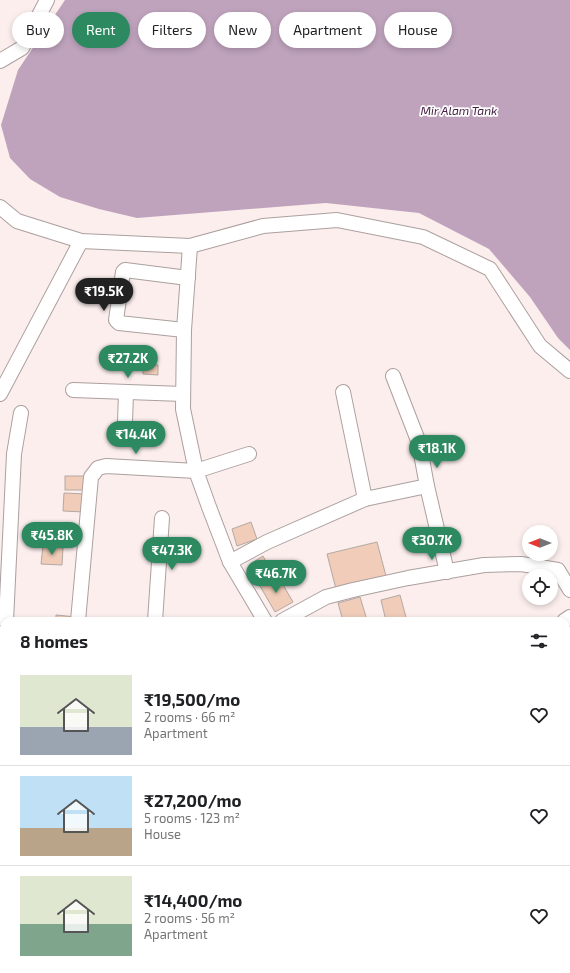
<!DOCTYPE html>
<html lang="en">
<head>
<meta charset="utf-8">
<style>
  :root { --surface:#fff; --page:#f6f6f6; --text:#202124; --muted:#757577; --line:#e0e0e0; --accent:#2d895f }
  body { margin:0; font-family:"Exo 2",sans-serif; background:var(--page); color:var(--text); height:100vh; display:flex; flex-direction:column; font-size:15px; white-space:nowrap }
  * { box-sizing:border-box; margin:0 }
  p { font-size:13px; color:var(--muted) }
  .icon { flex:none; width:22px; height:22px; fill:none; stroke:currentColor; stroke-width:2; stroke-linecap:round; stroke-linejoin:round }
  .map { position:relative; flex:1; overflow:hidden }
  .details { position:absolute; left:0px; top:617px; width:570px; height:356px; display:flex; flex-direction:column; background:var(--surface); border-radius:12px 12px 0 0; box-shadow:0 2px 6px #0003 }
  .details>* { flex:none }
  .guide { position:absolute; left:12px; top:12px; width:546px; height:36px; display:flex; gap:8px }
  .needle { width:26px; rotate:270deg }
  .tools { position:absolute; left:522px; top:525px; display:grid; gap:8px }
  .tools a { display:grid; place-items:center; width:36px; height:36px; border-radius:50%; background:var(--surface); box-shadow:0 2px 6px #0003; font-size:20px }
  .price { position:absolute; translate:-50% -34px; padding:0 9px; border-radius:14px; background:var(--accent); color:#fff; font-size:13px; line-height:26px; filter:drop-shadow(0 1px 2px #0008) }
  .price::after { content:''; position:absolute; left:50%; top:24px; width:12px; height:9px; margin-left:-6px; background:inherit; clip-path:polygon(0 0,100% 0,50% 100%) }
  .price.on { background:#222; color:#fff }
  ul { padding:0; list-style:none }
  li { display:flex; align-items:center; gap:12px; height:100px; padding:0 20px }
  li+li { border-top:1px solid var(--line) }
  li span { display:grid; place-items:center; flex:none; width:112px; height:80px; border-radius:0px; color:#555 }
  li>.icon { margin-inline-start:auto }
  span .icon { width:48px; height:48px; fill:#fffc; stroke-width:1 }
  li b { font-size:17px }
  h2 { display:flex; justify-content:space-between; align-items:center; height:48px; padding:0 20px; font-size:17px }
  .pill { padding:0 14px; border-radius:18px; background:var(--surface); box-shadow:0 2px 6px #0003; font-size:14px; line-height:36px }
  .pill.on { background:var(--accent); color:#fff }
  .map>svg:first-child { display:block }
</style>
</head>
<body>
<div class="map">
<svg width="570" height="973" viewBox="0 0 570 973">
  <rect width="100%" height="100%" fill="#fbeeed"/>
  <path fill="#bfa3bd" d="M 65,0 L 570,0 L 570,350 L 558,338 L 530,297 L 489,249 L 419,213 L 326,203 L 137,218 L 99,209 L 60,197 L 30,179 L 10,158 L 1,125 L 18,70 Z"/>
  <g fill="#f0ccb9" stroke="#b3a9a3">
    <path d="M 143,365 L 158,365 L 158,375 L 143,374 Z"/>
    <rect x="65" y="476" width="21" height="14"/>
    <path d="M 64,493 L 85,494 L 84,512 L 63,511 Z"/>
    <path d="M 251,522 L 257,539 L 237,546 L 232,529 Z"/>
    <path d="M 377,542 L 386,576 L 336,589 L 327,554 Z"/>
    <path d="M 43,546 L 63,548 L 62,565 L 41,564 Z"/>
    <path d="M 263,556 L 271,571 L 262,575 L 255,561 Z"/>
    <path d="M 278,576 L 293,602 L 275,612 L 260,586 Z"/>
    <path d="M 400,595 L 407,621 L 386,621 L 381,600 Z"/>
    <path d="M 360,597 L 367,620 L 343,621 L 338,603 Z"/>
    <path d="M 56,615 L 76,617 L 76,621 L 56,621 Z"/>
    <path d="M 3,660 L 4,661 L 4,703 L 0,702 L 0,676 Z"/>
    <rect x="0" y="762" width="4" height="31"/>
    <path d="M 0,879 L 4,880 L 4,906 L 0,905 Z"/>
    <path d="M 0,907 L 4,908 L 4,928 L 0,927 Z"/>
    <path d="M 0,932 L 4,933 L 4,948 L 0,948 Z"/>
    <path d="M 0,949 L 4,950 L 4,963 L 0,962 Z"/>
    <path d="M 0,965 L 4,966 L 4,969 L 14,969 L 13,973 L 0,973 Z"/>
  </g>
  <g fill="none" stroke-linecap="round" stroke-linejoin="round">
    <g stroke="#aca09f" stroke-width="16">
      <g id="minor">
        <path d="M 0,61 L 22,48 L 47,0"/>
        <path d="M 0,207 L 17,221 L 81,241 L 190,246 L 263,226 L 337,220 L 423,237 L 490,269 L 540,346 L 570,371"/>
        <path d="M 190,246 L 184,330 L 183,409 L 196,471 L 209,507 L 230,562 L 265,621"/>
        <path d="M 184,330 L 119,323 L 116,320 L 123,272 L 125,270 L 188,278"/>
        <path d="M 393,376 L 419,443 L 427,486 L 447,572"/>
        <path d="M 73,390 L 183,394"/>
        <path d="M 343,392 L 365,499"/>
        <path d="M 0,394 L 81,241"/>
        <path d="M 125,423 L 126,392"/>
        <path d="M 230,562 L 267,542 L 365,499 L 427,486"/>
        <path d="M 6,621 L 14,454 L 21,413"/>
        <path d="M 78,621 L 91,477 L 98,468 L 106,466 L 196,471 L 249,454"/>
        <path d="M 155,621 L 162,518"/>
        <path d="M 282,621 L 326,597 L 353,590 L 408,578 L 484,565 L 521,564 L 558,570 L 570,590"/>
        <path d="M 564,621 L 570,617"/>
        <path d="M 0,651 L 4,652"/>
        <path d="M 566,678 L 570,679"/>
        <path d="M 566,743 L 570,744"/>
        <path d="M 0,751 L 4,752"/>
        <path d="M 0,873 L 4,874"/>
        <path d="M 566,936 L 570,936"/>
        <path d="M 18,973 L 19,969"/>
        <path d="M 187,973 L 188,969"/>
        <path d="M 250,973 L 251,969"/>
        <path d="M 312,973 L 312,969"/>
        <path d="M 449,973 L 449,969"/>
      </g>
    </g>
    <use href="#minor" stroke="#fff" stroke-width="14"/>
  </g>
  <g text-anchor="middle" stroke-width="3.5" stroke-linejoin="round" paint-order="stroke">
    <g font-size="12" font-style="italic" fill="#472246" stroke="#fefefe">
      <text x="459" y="115">Mir Alam Tank</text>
    </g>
  </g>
</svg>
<div class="tools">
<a><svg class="needle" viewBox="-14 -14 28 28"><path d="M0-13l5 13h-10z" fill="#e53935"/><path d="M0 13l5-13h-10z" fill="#757577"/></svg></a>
<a><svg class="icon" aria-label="locate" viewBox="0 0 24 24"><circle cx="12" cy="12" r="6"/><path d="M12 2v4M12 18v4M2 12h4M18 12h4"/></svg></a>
</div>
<b class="price on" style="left:104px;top:312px">₹19.5K</b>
<b class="price" style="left:128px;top:379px">₹27.2K</b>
<b class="price" style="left:136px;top:455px">₹14.4K</b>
<b class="price" style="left:437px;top:469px">₹18.1K</b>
<b class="price" style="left:52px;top:556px">₹45.8K</b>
<b class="price" style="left:432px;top:561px">₹30.7K</b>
<b class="price" style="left:172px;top:571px">₹47.3K</b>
<b class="price" style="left:276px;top:594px">₹46.7K</b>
<div class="guide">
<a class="pill">Buy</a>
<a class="pill on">Rent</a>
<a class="pill">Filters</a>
<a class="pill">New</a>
<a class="pill">Apartment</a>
<a class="pill">House</a>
</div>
<section class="details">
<h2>8 homes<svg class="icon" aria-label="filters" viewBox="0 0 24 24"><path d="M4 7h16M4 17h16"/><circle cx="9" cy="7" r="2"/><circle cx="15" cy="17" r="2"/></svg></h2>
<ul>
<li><span style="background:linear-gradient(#dfe7d0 65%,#9aa5b1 0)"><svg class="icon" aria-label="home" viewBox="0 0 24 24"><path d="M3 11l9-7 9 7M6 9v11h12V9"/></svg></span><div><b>₹19,500/mo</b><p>2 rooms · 66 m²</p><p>Apartment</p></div><svg class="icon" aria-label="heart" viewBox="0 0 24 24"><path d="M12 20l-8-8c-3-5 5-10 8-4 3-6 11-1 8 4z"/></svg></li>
<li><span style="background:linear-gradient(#bfe0f5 65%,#b9a48a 0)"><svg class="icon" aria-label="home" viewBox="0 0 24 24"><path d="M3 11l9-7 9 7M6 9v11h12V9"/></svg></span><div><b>₹27,200/mo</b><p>5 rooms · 123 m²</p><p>House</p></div><svg class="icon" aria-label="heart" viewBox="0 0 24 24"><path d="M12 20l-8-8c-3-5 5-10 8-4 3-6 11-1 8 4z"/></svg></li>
<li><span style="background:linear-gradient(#dfe7d0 60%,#7fa58c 0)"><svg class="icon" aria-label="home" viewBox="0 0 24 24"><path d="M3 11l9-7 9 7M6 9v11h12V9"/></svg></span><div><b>₹14,400/mo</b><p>2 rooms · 56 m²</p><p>Apartment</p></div><svg class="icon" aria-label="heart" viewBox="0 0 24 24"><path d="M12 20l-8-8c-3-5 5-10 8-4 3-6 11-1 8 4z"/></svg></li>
</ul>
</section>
</div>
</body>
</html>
